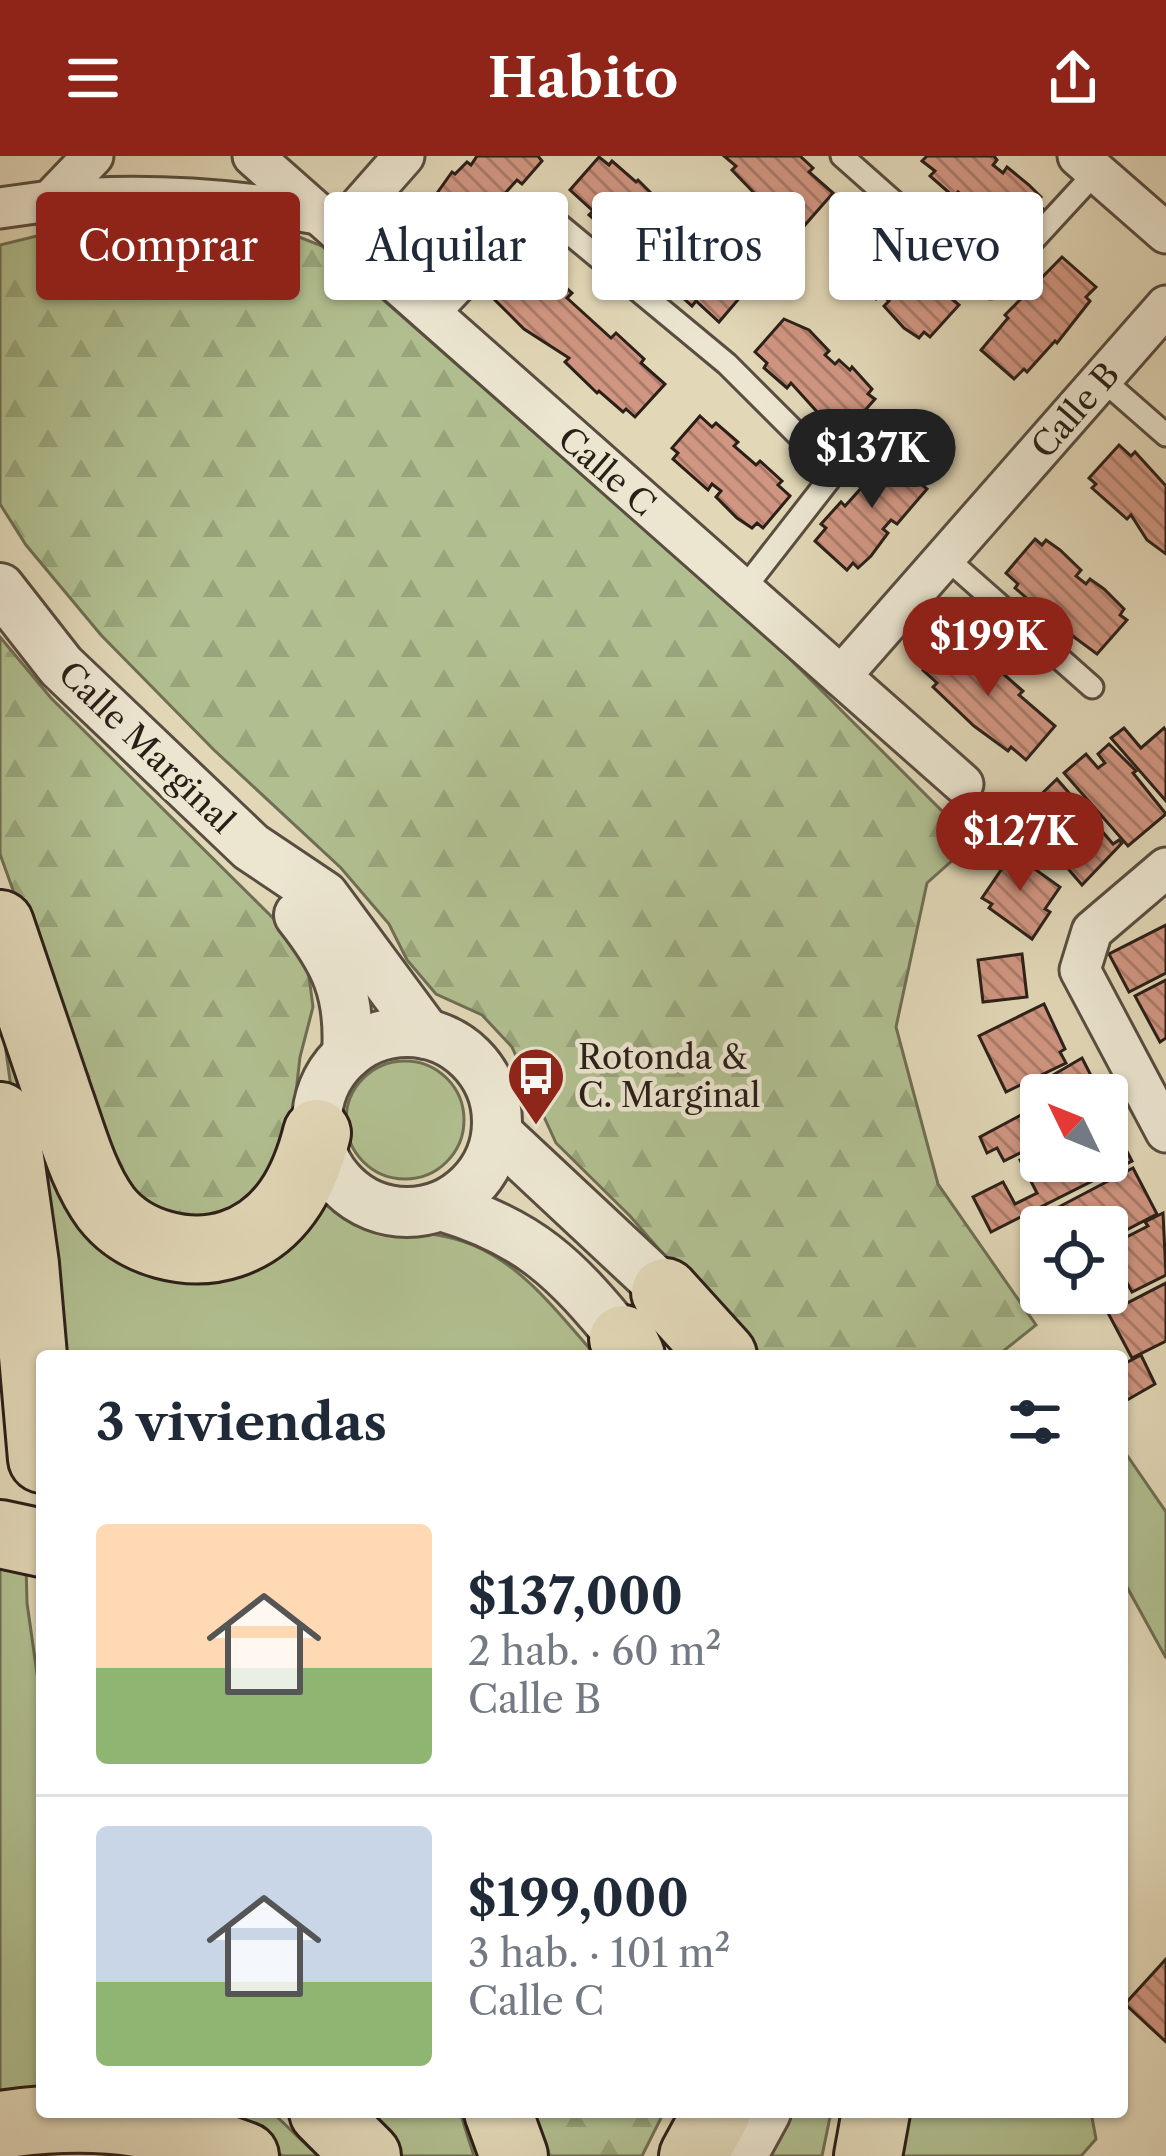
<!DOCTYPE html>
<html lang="es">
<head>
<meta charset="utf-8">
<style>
  :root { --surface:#fff; --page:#f2f2f3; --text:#1f2937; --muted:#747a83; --line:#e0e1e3; --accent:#8f2418 }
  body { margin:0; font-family:"Libre Caslon Text",serif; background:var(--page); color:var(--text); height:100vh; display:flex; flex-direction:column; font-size:45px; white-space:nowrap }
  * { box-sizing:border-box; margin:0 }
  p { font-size:39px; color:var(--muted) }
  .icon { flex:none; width:66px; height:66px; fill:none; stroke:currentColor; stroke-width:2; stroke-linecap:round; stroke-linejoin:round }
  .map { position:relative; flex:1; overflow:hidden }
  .side { position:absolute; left:36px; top:1194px; width:1092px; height:768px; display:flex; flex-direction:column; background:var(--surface); border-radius:12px; box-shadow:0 3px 9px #0004 }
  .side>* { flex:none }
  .top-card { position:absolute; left:36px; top:36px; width:1095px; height:108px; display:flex; gap:24px }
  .needle { width:78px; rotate:313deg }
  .tools { position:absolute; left:1020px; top:918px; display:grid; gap:24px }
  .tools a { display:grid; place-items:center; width:108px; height:108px; border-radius:12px; background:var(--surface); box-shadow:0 3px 9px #0004; font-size:60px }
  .price { position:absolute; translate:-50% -102px; padding:0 27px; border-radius:42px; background:var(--accent); color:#fff; font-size:39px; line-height:78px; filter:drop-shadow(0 3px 6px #0008) }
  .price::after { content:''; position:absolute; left:50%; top:72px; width:36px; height:27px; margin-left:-18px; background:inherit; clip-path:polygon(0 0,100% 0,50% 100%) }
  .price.active { background:#222; color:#fff }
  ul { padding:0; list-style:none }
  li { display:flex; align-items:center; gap:36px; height:300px; padding:0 60px }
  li+li { border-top:3px solid var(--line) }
  li span { display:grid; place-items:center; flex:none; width:336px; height:240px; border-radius:12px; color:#555 }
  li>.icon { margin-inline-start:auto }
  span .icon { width:144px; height:144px; fill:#fffc; stroke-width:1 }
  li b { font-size:51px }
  h2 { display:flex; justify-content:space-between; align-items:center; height:144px; padding:0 60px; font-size:51px }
  .pill { padding:0 42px; border-radius:12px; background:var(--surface); box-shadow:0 3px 9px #0004; font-size:42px; line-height:108px }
  .pill.active { background:var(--accent); color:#fff }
  header { display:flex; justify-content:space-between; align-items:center; height:156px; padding:0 60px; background:var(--accent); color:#fff; font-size:54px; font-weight:700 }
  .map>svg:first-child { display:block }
</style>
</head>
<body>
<header><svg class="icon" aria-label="menu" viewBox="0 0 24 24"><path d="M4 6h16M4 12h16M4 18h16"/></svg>Habito<svg class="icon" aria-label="share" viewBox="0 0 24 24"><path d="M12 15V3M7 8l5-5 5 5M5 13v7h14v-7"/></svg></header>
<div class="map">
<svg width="1166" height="2000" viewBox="0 0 1166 2000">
  <defs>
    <pattern id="forest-firs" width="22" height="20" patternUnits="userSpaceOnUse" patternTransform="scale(3)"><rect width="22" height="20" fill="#b1bf90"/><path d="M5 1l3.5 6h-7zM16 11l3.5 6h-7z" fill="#98a47b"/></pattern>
    <pattern id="building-back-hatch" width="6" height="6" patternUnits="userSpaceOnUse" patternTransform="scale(3)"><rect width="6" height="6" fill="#d19682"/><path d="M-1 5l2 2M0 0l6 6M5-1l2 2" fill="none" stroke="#aa7a69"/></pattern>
  </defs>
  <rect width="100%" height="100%" fill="#e2d8b8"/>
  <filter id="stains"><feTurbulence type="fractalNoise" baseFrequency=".00167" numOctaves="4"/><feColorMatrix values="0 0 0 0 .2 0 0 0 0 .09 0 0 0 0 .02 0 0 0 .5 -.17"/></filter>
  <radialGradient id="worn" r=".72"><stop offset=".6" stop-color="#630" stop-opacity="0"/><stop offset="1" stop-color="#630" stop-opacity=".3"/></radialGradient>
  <g fill="#b1bf90" stroke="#6e6f54" stroke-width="3">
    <path d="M 14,882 L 318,1039 C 374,1092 412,1064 473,1089 C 525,1111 560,1159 596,1200 L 48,1200 L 5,888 Z"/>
    <circle cx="405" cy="964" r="59"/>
    <path d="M 1122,1292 L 1166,1356 L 1166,1502 L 1122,1422 Z"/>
    <path d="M 0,1403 L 26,1407 L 27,1447 L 42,1552 L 42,1944 L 0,1949 Z"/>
    <path d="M 180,1956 L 272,1956 L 318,2000 L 283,2000 Z"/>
    <path d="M 355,1956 L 460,1956 L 474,2000 L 398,2000 Z"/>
    <path d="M 777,1956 L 831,1956 L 822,2000 L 754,2000 Z"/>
    <path d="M 889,1956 L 1091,1956 L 1096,1983 L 1081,2000 L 880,2000 Z"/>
  </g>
  <g fill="url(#forest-firs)" stroke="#6e6f54" stroke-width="3">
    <path d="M 192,60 L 274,71 L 322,90 L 776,489 L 973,686 L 927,727 L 896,871 L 938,1028 L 1036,1169 L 997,1200 L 752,1200 L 630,1060 L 556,987 L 512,891 L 482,859 L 436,838 L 407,804 L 389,768 L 341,712 L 214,594 L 101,479 L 26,389 L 0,348 L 0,89 L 86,68 Z"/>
    <path d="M 0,481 L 51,542 L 277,766 L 307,805 L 313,851 L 300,901 L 294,954 L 263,1037 L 220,1063 L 181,1064 L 134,1041 L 110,1003 L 0,698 Z"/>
    <path d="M 524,1956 L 664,1956 L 642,2000 L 541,2000 Z"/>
  </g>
  <g fill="url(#building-back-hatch)" stroke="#2a1f18" stroke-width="3">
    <path d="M 477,0 L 538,0 L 542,5 L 522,28 L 517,24 L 499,44 L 504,48 L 483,71 L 479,68 L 467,80 L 435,51 L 441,44 L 435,40 L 452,16 L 455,18 L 467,6 L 471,9 Z"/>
    <path d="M 724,0 L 800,0 L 813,12 L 809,16 L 833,37 L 804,70 L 794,61 L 790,65 L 755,38 L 732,14 L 736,10 Z"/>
    <path d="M 927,0 L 994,0 L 997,4 L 993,9 L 1003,17 L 1007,11 L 1029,29 L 1041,41 L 1036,47 L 1043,53 L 1014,85 L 1002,75 L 998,79 L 974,58 L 978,54 L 958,36 L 954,41 L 930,20 L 935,15 L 922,5 Z"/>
    <path d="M 599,1 L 609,9 L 612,5 L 636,26 L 638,24 L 670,56 L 666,60 L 681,73 L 685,69 L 709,90 L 711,88 L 742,119 L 739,124 L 748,132 L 719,166 L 696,145 L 692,150 L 662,123 L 666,119 L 623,81 L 619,85 L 589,59 L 593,55 L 570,34 Z"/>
    <path d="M 868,68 L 880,79 L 884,75 L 906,95 L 903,99 L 950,133 L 946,138 L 959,149 L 930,181 L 924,176 L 919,182 L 904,172 L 884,150 L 889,145 L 881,138 L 876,143 L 863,131 L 861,134 L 840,112 L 845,106 L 839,101 Z"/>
    <path d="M 515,96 L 539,117 L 544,112 L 572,137 L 567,142 L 611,182 L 616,177 L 644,203 L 641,207 L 665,228 L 635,261 L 626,253 L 623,256 L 599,235 L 597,237 L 565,206 L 569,202 L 524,173 L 493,142 L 496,138 L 487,129 Z"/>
    <path d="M 1062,101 L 1096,131 L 1086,141 L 1090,145 L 1057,187 L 1055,185 L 1027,216 L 1024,213 L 1014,223 L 981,194 L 1008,162 L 1005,159 Z"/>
    <path d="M 784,163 L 809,174 L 829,195 L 825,199 L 835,208 L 839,204 L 850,214 L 852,211 L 872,233 L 868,238 L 875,243 L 846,276 L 834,266 L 830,270 L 791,227 L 787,232 L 764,212 L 767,207 L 755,196 Z"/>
    <path d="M 700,260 L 712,271 L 716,267 L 738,286 L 734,290 L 756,309 L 760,305 L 782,325 L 778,329 L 790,340 L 763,372 L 757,367 L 752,372 L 737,362 L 716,341 L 721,335 L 712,328 L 708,334 L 673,303 L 678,297 L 672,292 Z"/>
    <path d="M 1119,289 L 1131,300 L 1135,296 L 1166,330 L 1166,398 L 1147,384 L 1131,359 L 1127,363 L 1092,332 L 1096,328 L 1089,322 Z"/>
    <path d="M 895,294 L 928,323 L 922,329 L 927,333 L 897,368 L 891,364 L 883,373 L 888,377 L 871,400 L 858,412 L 853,407 L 847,414 L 815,385 L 826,372 L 821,368 L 841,346 L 845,350 L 864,329 L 860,325 L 880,303 L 884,307 Z"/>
    <path d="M 1035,383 L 1042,389 L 1046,384 L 1060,394 L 1081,414 L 1076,420 L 1086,428 L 1090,423 L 1104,433 L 1124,453 L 1120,459 L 1127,464 L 1097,498 L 1059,470 L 1062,466 L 1042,448 L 1038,452 L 1015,432 L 1018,428 L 1006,417 Z"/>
    <path d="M 951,480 L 988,513 L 992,508 L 1023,535 L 1019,539 L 1055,570 L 1026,604 L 1011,591 L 1008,595 L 974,570 L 933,531 L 937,527 L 923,514 Z"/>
    <path d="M 1124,572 L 1141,592 L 1164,572 L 1166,575 L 1166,645 L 1111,582 Z"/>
    <path d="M 1109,588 L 1136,615 L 1133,617 L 1166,658 L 1128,690 L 1064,617 L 1086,598 L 1098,612 L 1105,607 L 1098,598 Z"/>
    <path d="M 1057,623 L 1113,688 L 1119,684 L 1122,687 L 1082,729 L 1021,658 Z"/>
    <path d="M 1004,691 L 1060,731 L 1045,753 L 1050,756 L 1032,783 L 989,752 L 992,748 L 982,742 L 1001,714 L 992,707 Z"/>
    <path d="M 1166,769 L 1166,817 L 1129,836 L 1109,798 Z"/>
    <path d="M 1022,798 L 1027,841 L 983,846 L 978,804 Z"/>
    <path d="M 1166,824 L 1166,882 L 1160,886 L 1135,840 Z"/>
    <path d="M 1044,848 L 1065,893 L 1060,896 L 1066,907 L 1006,936 L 979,880 Z"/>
    <path d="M 1082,902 L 1101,939 L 1041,939 L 1041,955 L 1029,933 Z"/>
    <path d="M 1021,959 L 1036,989 L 1004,1005 L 997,992 L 987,997 L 980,981 Z"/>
    <path d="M 1108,959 L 1132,1005 L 991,1076 L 973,1041 L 1003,1026 L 1015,1048 L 1037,1037 L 1020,1004 L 1041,994 L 1041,1005 L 1107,1005 Z"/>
    <path d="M 1133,1012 L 1157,1058 L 1107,1084 L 1107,1071 L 1060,1071 L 1051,1055 Z"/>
    <path d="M 1163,1057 L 1166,1119 L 1132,1136 L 1127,1127 L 1104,1139 L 1107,1137 L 1107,1091 L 1148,1070 L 1145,1066 Z"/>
    <path d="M 1166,1127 L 1166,1185 L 1132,1202 L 1108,1157 Z"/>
    <path d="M 1141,1199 L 1155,1228 L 1122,1247 L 1122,1209 Z"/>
    <path d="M 1166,1803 L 1166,1886 L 1125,1848 Z"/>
  </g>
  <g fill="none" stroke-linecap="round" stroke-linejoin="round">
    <g stroke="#584d40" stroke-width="27">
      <g id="service">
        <path d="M 842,0 L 990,131 L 1096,16"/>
        <path d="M 434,164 L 540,53 L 727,208 L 835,316 L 743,434"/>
        <path d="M 1102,223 L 1166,279"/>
        <path d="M 945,401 L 1092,531"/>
      </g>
    </g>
    <g stroke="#584d40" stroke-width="45">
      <g id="minor">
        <path d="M 253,0 L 963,628"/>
        <path d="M 1078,0 L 1166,77"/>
        <path d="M 50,45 C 138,37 231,43 318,58"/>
        <path d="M 0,52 L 50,45 L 93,0"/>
        <path d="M 338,75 L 404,0"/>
        <path d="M 841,520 L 1166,150"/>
        <path d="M 1166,712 L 1092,775 L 1080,814 L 1166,976"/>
      </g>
    </g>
    <g stroke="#584d40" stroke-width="54">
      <g id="tertiary">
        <path d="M 0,432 L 61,510 L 251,691 L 324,740 L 426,878"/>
        <path d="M 299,759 C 336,806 351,837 347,899"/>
        <circle cx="407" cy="966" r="90"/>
        <path d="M 497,977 L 652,1122 L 665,1136 L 682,1165"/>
        <path d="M 441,1050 C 529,1076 566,1113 623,1183"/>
        <path d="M 742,2000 L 766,1956"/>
      </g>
    </g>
    <g stroke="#2a1f18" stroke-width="72">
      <g id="trunk">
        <path d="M 665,1136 L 723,1200"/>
        <path d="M 693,2000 L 717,1956"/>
        <path d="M 868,2000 L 876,1956"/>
      </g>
    </g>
    <g stroke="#2a1f18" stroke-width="72">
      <g id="motorway">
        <path d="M 0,768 C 20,826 39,884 59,942 C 72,978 83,1021 106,1052 C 134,1088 189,1102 231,1088 C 282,1071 305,1025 317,977"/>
        <path d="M 0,960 L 7,981 L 25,1108 L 42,1303"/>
        <path d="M 623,1183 L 631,1200"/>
        <path d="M 0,1378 L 42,1387"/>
        <path d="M 323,1956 L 367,2000"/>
        <path d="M 498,1956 L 514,2000"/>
        <path d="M 0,1969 C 53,1961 111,1960 163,1972 C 191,1979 218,1991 245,2000"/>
      </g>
    </g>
    <use href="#service" stroke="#ece6d1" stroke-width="21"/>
    <use href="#minor" stroke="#ece6d1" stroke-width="39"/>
    <use href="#tertiary" stroke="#ece6d1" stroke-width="48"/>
    <use href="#trunk" stroke="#e2d8b8" stroke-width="66"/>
    <use href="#motorway" stroke="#e2d8b8" stroke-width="66"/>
  </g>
  <defs>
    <g id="bus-pin" transform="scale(3)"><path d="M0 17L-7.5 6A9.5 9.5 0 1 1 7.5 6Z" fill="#8f2418" stroke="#ece6d1"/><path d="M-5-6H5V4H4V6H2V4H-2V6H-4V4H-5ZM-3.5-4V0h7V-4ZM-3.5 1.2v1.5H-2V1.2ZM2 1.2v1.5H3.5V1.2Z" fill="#fff"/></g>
  </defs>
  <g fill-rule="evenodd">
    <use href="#bus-pin" x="536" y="920"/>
  </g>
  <g text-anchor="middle" stroke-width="9" stroke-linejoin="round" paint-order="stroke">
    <g font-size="33" fill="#2a1f18" stroke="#ece6d1">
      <text transform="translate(1075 254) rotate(-49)" y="12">Calle B</text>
      <text transform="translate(607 315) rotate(41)" y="12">Calle C</text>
      <text transform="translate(147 591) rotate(44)" y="12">Calle Marginal</text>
    </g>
    <g font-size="33" fill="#2a1f18" stroke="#ece6d1" text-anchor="start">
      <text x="578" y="913">Rotonda &amp;<tspan x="578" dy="38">C. Marginal</tspan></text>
    </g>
  </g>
  <rect width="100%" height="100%" filter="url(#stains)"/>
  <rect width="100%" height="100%" fill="url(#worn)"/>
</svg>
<div class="tools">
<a><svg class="needle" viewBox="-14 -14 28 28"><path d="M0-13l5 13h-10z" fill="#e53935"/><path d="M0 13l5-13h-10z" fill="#747a83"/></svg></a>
<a><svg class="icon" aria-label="locate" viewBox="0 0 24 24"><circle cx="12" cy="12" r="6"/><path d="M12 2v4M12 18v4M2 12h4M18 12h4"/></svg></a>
</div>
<b class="price active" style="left:872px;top:355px">$137K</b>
<b class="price" style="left:988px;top:543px">$199K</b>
<b class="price" style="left:1020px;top:738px">$127K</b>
<div class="top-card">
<a class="pill active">Comprar</a>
<a class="pill">Alquilar</a>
<a class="pill">Filtros</a>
<a class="pill">Nuevo</a>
</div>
<section class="side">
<h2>3 viviendas<svg class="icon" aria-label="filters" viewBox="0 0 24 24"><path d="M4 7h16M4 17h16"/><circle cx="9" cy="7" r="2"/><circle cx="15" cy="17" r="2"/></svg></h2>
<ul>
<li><span style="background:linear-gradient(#ffd9b3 60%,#8fb573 0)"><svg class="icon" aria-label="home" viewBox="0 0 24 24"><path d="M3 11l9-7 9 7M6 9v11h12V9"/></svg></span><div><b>$137,000</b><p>2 hab. · 60 m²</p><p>Calle B</p></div></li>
<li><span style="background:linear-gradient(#c9d6e8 65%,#8fb573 0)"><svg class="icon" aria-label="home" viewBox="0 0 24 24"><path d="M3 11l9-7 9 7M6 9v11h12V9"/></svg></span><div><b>$199,000</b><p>3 hab. · 101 m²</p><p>Calle C</p></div></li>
</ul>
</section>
</div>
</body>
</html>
